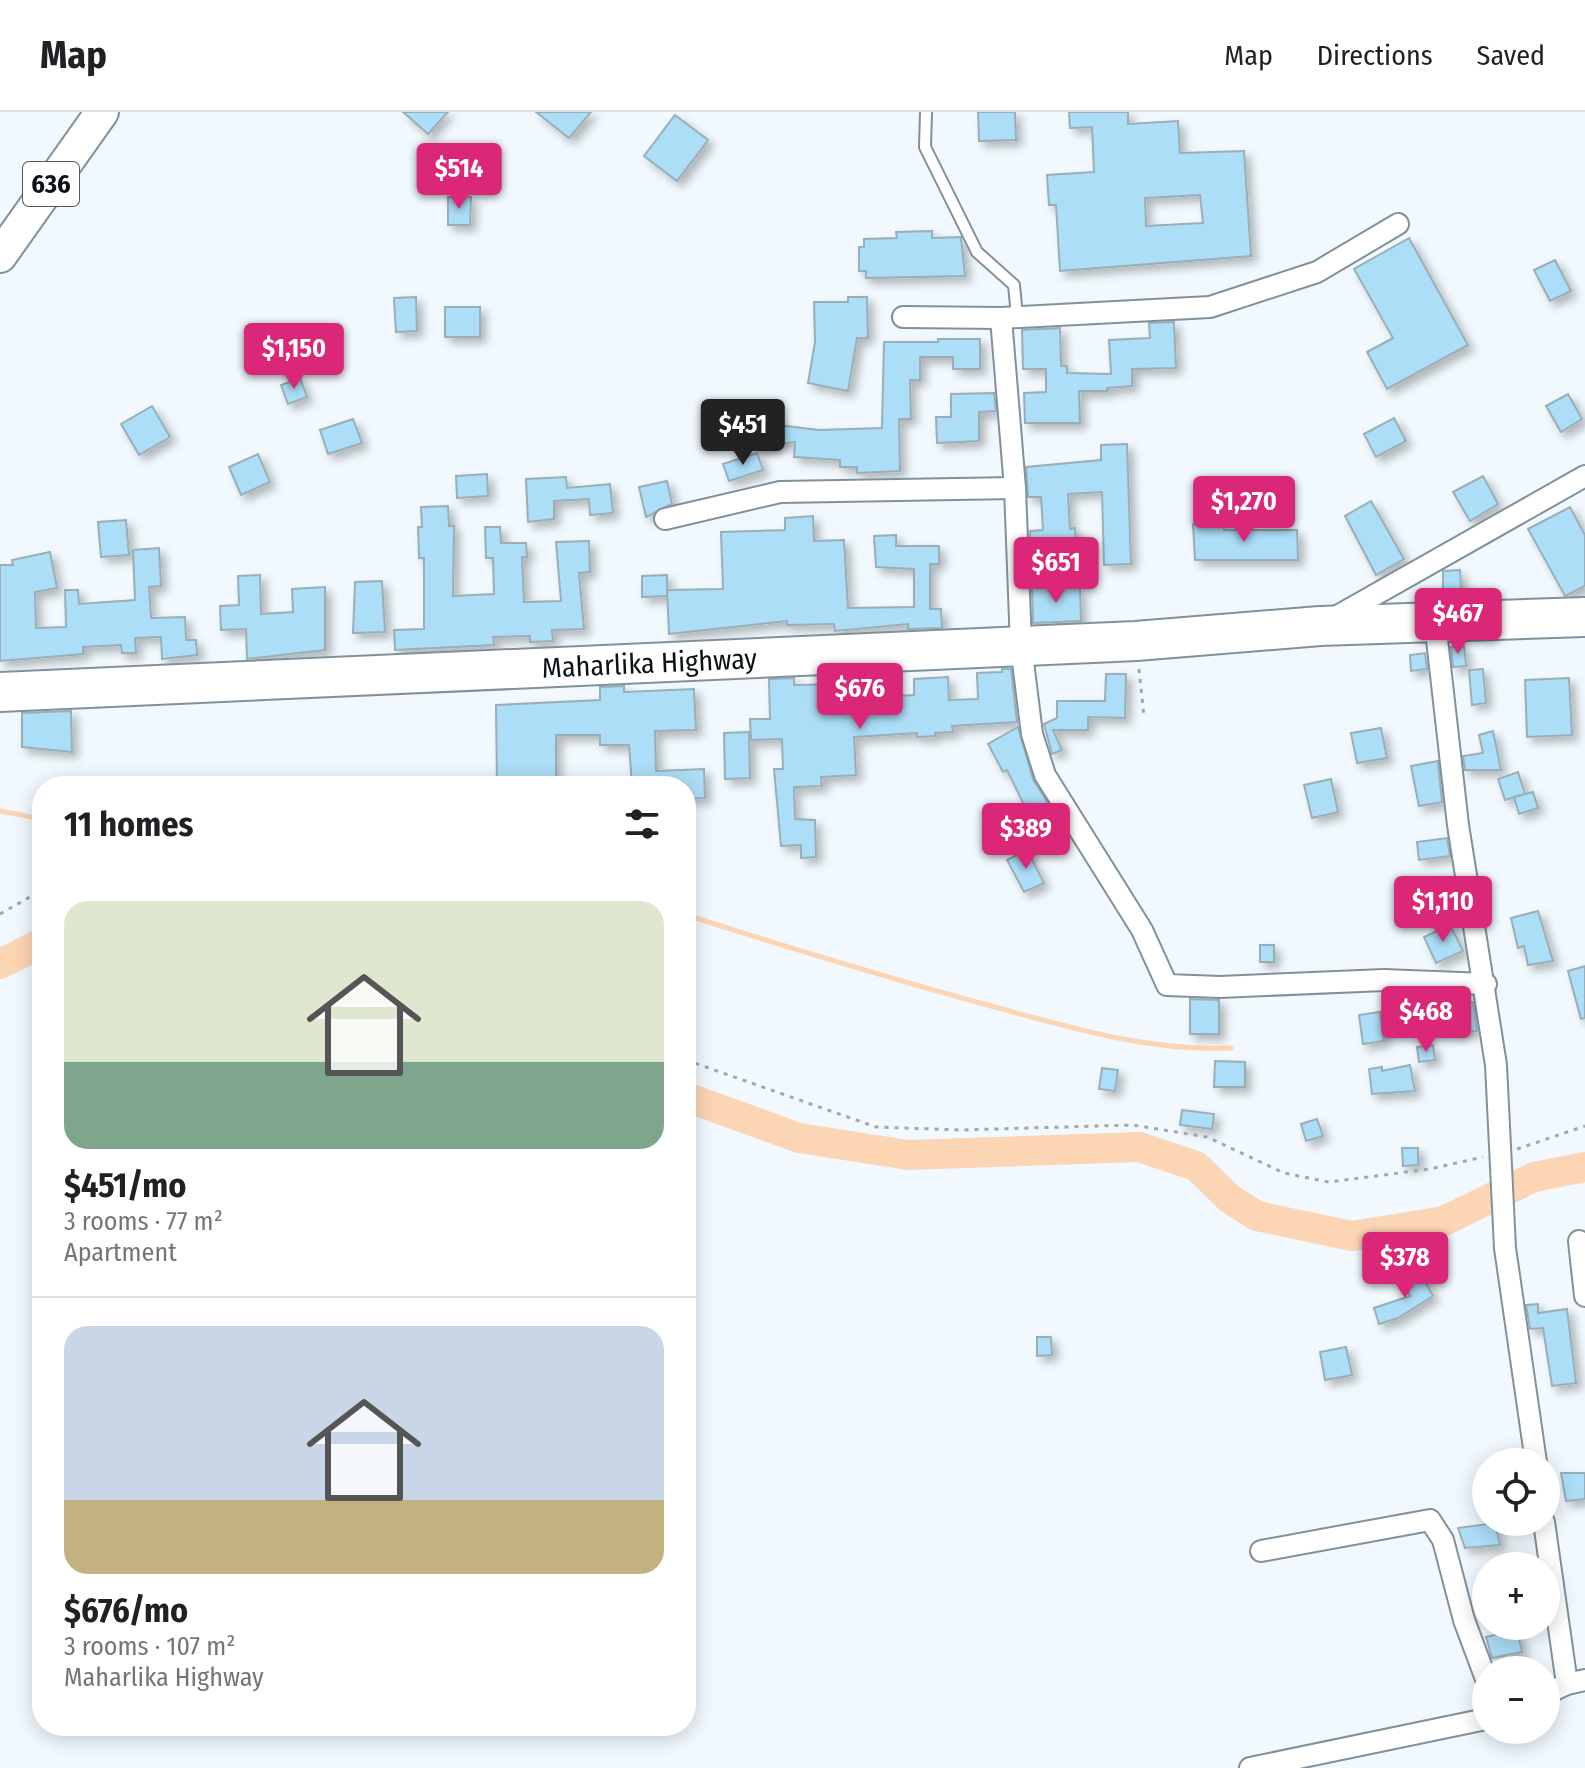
<!DOCTYPE html>
<html lang="en">
<head>
<meta charset="utf-8">
<style>
  :root { --surface:#fff; --page:#f6f6f6; --text:#202124; --muted:#757577; --line:#e0e0e0; --accent:#db2777 }
  body { margin:0; font-family:"Fira Sans Condensed",sans-serif; background:var(--page); color:var(--text); height:100vh; display:flex; flex-direction:column; font-size:30px; white-space:nowrap }
  * { box-sizing:border-box; margin:0 }
  p { font-size:26px; color:var(--muted) }
  .icon { flex:none; width:44px; height:44px; fill:none; stroke:currentColor; stroke-width:2; stroke-linecap:round; stroke-linejoin:round }
  .map { position:relative; flex:1; overflow:hidden }
  .details { position:absolute; left:32px; top:664px; width:664px; height:960px; display:flex; flex-direction:column; background:var(--surface); border-radius:32px; box-shadow:0 4px 20px #0003 }
  .details>* { flex:none }
  .tools { position:absolute; left:1472px; top:1336px; display:grid; gap:16px }
  .tools a { display:grid; place-items:center; width:88px; height:88px; border-radius:50%; background:var(--surface); box-shadow:0 4px 20px #0003; font-size:40px }
  .price { position:absolute; translate:-50% -68px; padding:0 18px; border-radius:8px; background:var(--accent); color:#fff; font-size:26px; line-height:52px; filter:drop-shadow(0 2px 4px #0008) }
  .price::after { content:''; position:absolute; left:50%; top:48px; width:24px; height:18px; margin-left:-12px; background:inherit; clip-path:polygon(0 0,100% 0,50% 100%) }
  .price.on { background:#222; color:#fff }
  ul { padding:0; list-style:none }
  li { display:grid; align-content:center; gap:16px; height:424px; padding:0 32px }
  li+li { border-top:2px solid var(--line) }
  li span { display:grid; place-items:center; height:248px; border-radius:24px; color:#555 }
  li>.icon { margin-inline-start:auto }
  span .icon { width:144px; height:144px; fill:#fffc; stroke-width:1 }
  li b { font-size:34px }
  h2 { display:flex; justify-content:space-between; align-items:center; height:96px; padding:0 32px; font-size:34px }
  header { display:flex; align-items:center; gap:48px; box-sizing:border-box; height:112px; padding:0 40px; background:var(--surface); border-bottom:2px solid var(--line) }
  header strong { font-size:38px }
  nav { display:flex; gap:44px; margin-inline-start:auto; font-size:28px }
  .map>svg:first-child { display:block }
</style>
</head>
<body>
<header>
<strong>Map</strong>
<nav><a>Map</a><a>Directions</a><a>Saved</a></nav>
</header>
<div class="map">
<svg width="1585" height="1656" viewBox="0 0 1585 1656">
  <defs>
    <filter id="shadow"><feDropShadow dx="5.5" dy="5.5" stdDeviation="4" flood-color="#0004"/></filter>
  </defs>
  <rect width="100%" height="100%" fill="#f1f9fe"/>
  <g fill="none" stroke-linecap="round" stroke-linejoin="round">
    <g stroke="#fcd5b5" stroke-width="5">
      <path d="M 0,699 L 42,707"/>
      <path d="M 686,803 C 787,835 889,866 991,894 C 1069,915 1150,940 1231,936"/>
    </g>
    <g stroke="#fcd5b5" stroke-width="30">
      <path d="M 0,852 L 42,831"/>
      <path d="M 686,985 L 799,1026 L 908,1043 L 1139,1035 L 1196,1054 L 1230,1087 L 1257,1104 L 1352,1124 L 1444,1109 L 1534,1065 L 1585,1055"/>
    </g>
  </g>
  <g fill="#addef7" stroke="#9aaeb8" stroke-width="2" fill-rule="evenodd" filter="url(#shadow)">
    <path d="M 403,0 L 448,0 L 428,22 Z"/>
    <path d="M 536,0 L 591,0 L 569,26 Z"/>
    <path d="M 978,0 L 1015,0 L 1016,28 L 979,29 Z"/>
    <path d="M 1069,0 L 1128,0 L 1128,12 L 1178,9 L 1180,41 L 1244,39 L 1251,144 L 1060,159 L 1056,93 L 1049,93 L 1047,63 L 1094,60 L 1092,15 L 1070,16 ZM 1200,83 L 1203,111 L 1146,114 L 1145,86 Z"/>
    <path d="M 675,3 L 708,28 L 677,69 L 644,44 Z"/>
    <path d="M 448,85 L 471,85 L 470,113 L 448,113 Z"/>
    <path d="M 932,119 L 932,126 L 961,125 L 965,164 L 866,166 L 866,159 L 859,159 L 859,135 L 864,135 L 864,127 L 897,126 L 896,120 Z"/>
    <path d="M 1409,126 L 1468,233 L 1387,277 L 1367,240 L 1393,226 L 1354,157 Z"/>
    <path d="M 1555,148 L 1571,179 L 1550,189 L 1534,158 Z"/>
    <path d="M 416,185 L 417,219 L 396,220 L 394,186 Z"/>
    <path d="M 848,185 L 867,185 L 868,226 L 857,226 L 848,279 L 808,271 L 815,230 L 814,190 L 848,190 Z"/>
    <rect x="445" y="195" width="35" height="30"/>
    <path d="M 1174,210 L 1176,256 L 1132,257 L 1132,274 L 1107,276 L 1107,279 L 1079,279 L 1080,311 L 1025,311 L 1024,281 L 1046,280 L 1046,257 L 1023,257 L 1022,218 L 1060,216 L 1061,254 L 1067,254 L 1067,261 L 1111,262 L 1109,228 L 1150,226 L 1149,211 Z"/>
    <path d="M 938,227 L 980,227 L 980,257 L 953,257 L 953,245 L 920,245 L 920,268 L 910,268 L 911,307 L 899,307 L 900,359 L 857,361 L 857,355 L 840,355 L 840,348 L 794,345 L 795,330 L 753,336 L 748,298 L 776,294 L 778,313 L 819,318 L 882,316 L 884,230 L 938,230 Z"/>
    <path d="M 300,266 L 307,285 L 288,292 L 281,273 Z"/>
    <path d="M 994,281 L 996,299 L 979,300 L 979,329 L 937,331 L 936,305 L 951,305 L 951,282 Z"/>
    <path d="M 1568,282 L 1582,307 L 1561,320 L 1546,294 Z"/>
    <path d="M 152,294 L 170,325 L 139,343 L 121,312 Z"/>
    <path d="M 1394,306 L 1406,329 L 1376,345 L 1364,322 Z"/>
    <path d="M 353,307 L 362,331 L 328,342 L 320,318 Z"/>
    <path d="M 1127,332 L 1131,452 L 1104,453 L 1102,380 L 1068,382 L 1070,417 L 1075,416 L 1077,443 L 1031,445 L 1030,419 L 1043,418 L 1041,385 L 1028,385 L 1026,355 L 1101,348 L 1101,333 Z"/>
    <path d="M 757,341 L 763,358 L 729,369 L 723,352 Z"/>
    <path d="M 258,342 L 270,370 L 241,383 L 229,355 Z"/>
    <path d="M 487,362 L 488,384 L 457,386 L 456,364 Z"/>
    <path d="M 1483,364 L 1498,392 L 1470,409 L 1453,380 Z"/>
    <path d="M 566,365 L 567,376 L 610,372 L 613,401 L 590,403 L 589,387 L 554,389 L 554,407 L 528,410 L 526,367 Z"/>
    <path d="M 667,369 L 672,392 L 646,405 L 639,375 Z"/>
    <path d="M 1371,389 L 1404,447 L 1376,463 L 1345,404 Z"/>
    <path d="M 448,394 L 449,414 L 454,414 L 453,484 L 494,482 L 493,446 L 486,446 L 485,415 L 500,415 L 501,431 L 526,431 L 527,445 L 522,445 L 524,490 L 561,489 L 556,430 L 589,429 L 590,460 L 579,461 L 584,517 L 552,518 L 553,529 L 530,530 L 530,524 L 493,525 L 494,533 L 395,538 L 394,518 L 424,517 L 424,446 L 419,446 L 418,415 L 422,415 L 421,395 Z"/>
    <path d="M 1570,395 L 1585,423 L 1585,474 L 1565,484 L 1528,417 Z"/>
    <path d="M 813,404 L 814,429 L 844,428 L 848,496 L 914,495 L 914,457 L 876,455 L 874,424 L 896,423 L 896,434 L 939,434 L 939,452 L 930,452 L 930,497 L 941,497 L 942,516 L 908,517 L 908,512 L 835,519 L 834,512 L 787,513 L 787,509 L 669,522 L 667,478 L 723,477 L 721,420 L 785,418 L 785,406 Z"/>
    <path d="M 126,408 L 129,443 L 101,445 L 98,410 Z"/>
    <path d="M 1193,412 L 1224,413 L 1224,418 L 1297,418 L 1298,448 L 1195,448 Z"/>
    <path d="M 159,436 L 161,474 L 149,475 L 151,506 L 185,505 L 186,528 L 196,528 L 197,543 L 162,547 L 161,525 L 135,526 L 136,541 L 122,541 L 121,533 L 83,535 L 83,542 L 0,549 L 0,453 L 13,453 L 12,448 L 50,440 L 57,476 L 35,480 L 36,516 L 66,515 L 65,478 L 78,478 L 79,492 L 135,488 L 133,438 Z"/>
    <path d="M 1460,458 L 1461,477 L 1443,477 L 1443,459 Z"/>
    <path d="M 260,463 L 261,502 L 293,500 L 292,477 L 325,475 L 325,538 L 247,547 L 246,517 L 221,518 L 220,494 L 239,493 L 238,464 Z"/>
    <path d="M 667,463 L 667,484 L 642,485 L 642,464 Z"/>
    <path d="M 382,469 L 385,520 L 353,521 L 355,470 Z"/>
    <path d="M 1032,476 L 1080,476 L 1081,509 L 1033,511 Z"/>
    <path d="M 1464,534 L 1466,554 L 1453,555 L 1451,535 Z"/>
    <path d="M 1425,541 L 1427,557 L 1411,559 L 1410,543 Z"/>
    <path d="M 1002,557 L 1011,557 L 1017,610 L 952,614 L 953,620 L 935,621 L 935,624 L 917,625 L 917,621 L 854,625 L 856,663 L 821,665 L 822,674 L 794,675 L 795,707 L 815,708 L 816,745 L 801,746 L 801,733 L 781,734 L 774,657 L 783,657 L 782,627 L 751,628 L 750,607 L 770,607 L 769,567 L 794,566 L 794,573 L 852,572 L 852,586 L 914,583 L 914,567 L 948,565 L 949,588 L 978,587 L 977,561 L 1002,560 Z"/>
    <path d="M 1483,557 L 1486,591 L 1472,593 L 1469,558 Z"/>
    <path d="M 1106,562 L 1126,562 L 1125,606 L 1088,605 L 1088,618 L 1053,618 L 1062,638 L 1052,642 L 1044,612 L 1057,606 L 1057,589 L 1105,589 Z"/>
    <path d="M 1569,566 L 1572,623 L 1527,625 L 1525,568 Z"/>
    <path d="M 624,574 L 624,580 L 694,577 L 696,618 L 655,619 L 656,659 L 704,657 L 705,686 L 686,687 L 686,674 L 632,674 L 629,633 L 600,633 L 600,623 L 556,623 L 556,674 L 497,674 L 496,593 L 600,588 L 600,575 Z"/>
    <path d="M 71,599 L 72,640 L 22,635 L 22,601 Z"/>
    <path d="M 1018,615 L 1033,667 L 1066,721 L 1058,726 L 1042,701 L 1031,707 L 1007,658 L 1003,660 L 988,632 Z"/>
    <path d="M 1381,616 L 1387,646 L 1357,651 L 1351,621 Z"/>
    <path d="M 1493,619 L 1501,658 L 1465,658 L 1463,644 L 1483,641 L 1479,623 Z"/>
    <path d="M 749,620 L 750,666 L 725,667 L 724,621 Z"/>
    <path d="M 1438,649 L 1442,690 L 1419,694 L 1411,654 Z"/>
    <path d="M 1518,660 L 1525,682 L 1505,688 L 1498,667 Z"/>
    <path d="M 1331,667 L 1338,700 L 1312,706 L 1304,673 Z"/>
    <path d="M 1533,680 L 1538,696 L 1519,702 L 1514,685 Z"/>
    <path d="M 1447,726 L 1450,744 L 1419,748 L 1417,730 Z"/>
    <path d="M 1027,738 L 1044,771 L 1024,780 L 1007,748 Z"/>
    <path d="M 1451,767 L 1457,792 L 1446,796 L 1444,790 L 1417,795 L 1414,774 Z"/>
    <path d="M 1538,799 L 1553,849 L 1528,853 L 1524,834 L 1518,836 L 1511,806 Z"/>
    <path d="M 1450,813 L 1463,839 L 1436,851 L 1424,825 Z"/>
    <rect x="1260" y="833" width="14" height="17"/>
    <path d="M 1585,854 L 1585,906 L 1581,907 L 1568,859 Z"/>
    <path d="M 1190,887 L 1219,888 L 1219,922 L 1190,922 Z"/>
    <path d="M 1473,890 L 1477,919 L 1460,920 L 1458,891 Z"/>
    <path d="M 1380,900 L 1384,929 L 1363,932 L 1359,903 Z"/>
    <path d="M 1433,933 L 1435,948 L 1419,950 L 1417,935 Z"/>
    <path d="M 1215,949 L 1245,950 L 1245,975 L 1214,975 Z"/>
    <path d="M 1410,953 L 1415,979 L 1372,982 L 1369,957 L 1382,955 L 1382,959 Z"/>
    <path d="M 1102,956 L 1118,958 L 1115,979 L 1099,977 Z"/>
    <path d="M 1182,998 L 1214,1002 L 1212,1017 L 1180,1013 Z"/>
    <path d="M 1317,1007 L 1323,1024 L 1306,1029 L 1301,1012 Z"/>
    <path d="M 1402,1036 L 1418,1036 L 1418,1053 L 1403,1054 Z"/>
    <path d="M 1420,1160 L 1433,1184 L 1398,1206 L 1379,1212 L 1374,1196 L 1410,1184 L 1402,1170 Z"/>
    <path d="M 1538,1192 L 1538,1201 L 1567,1197 L 1576,1271 L 1552,1274 L 1543,1216 L 1530,1217 L 1526,1193 Z"/>
    <path d="M 1037,1225 L 1051,1225 L 1052,1243 L 1037,1244 Z"/>
    <path d="M 1346,1235 L 1352,1263 L 1325,1268 L 1320,1240 Z"/>
    <path d="M 1561,1361 L 1585,1361 L 1585,1387 L 1566,1389 Z"/>
    <path d="M 1495,1411 L 1500,1433 L 1465,1436 L 1458,1416 Z"/>
    <path d="M 1517,1518 L 1522,1540 L 1492,1546 L 1486,1525 Z"/>
  </g>
  <g fill="none" stroke-linecap="round" stroke-linejoin="round">
    <g stroke="#7f929c" stroke-width="14">
      <path id="lane" d="M 926,0 L 925,35 L 977,140 L 1014,173 L 1017,204"/>
    </g>
    <g stroke="#7f929c" stroke-width="24">
      <g id="street">
        <path d="M 903,205 L 1001,206 L 1210,195 L 1317,160 L 1398,112"/>
        <path d="M 1001,206 L 1015,376 L 1021,534 L 1032,622 L 1045,663 L 1142,818 L 1167,873 L 1220,875 L 1384,868 L 1486,872"/>
        <path d="M 665,407 L 780,380 L 1015,376"/>
        <path d="M 1334,506 L 1585,364"/>
        <path d="M 1435,510 L 1458,713 L 1496,953 L 1505,1136 L 1536,1350"/>
        <path d="M 1579,1129 L 1585,1184"/>
        <path d="M 1544,1410 L 1567,1572"/>
        <path d="M 1261,1439 L 1430,1408 L 1443,1428 L 1464,1508 L 1486,1567"/>
        <path d="M 1546,1582 L 1567,1572 L 1585,1568"/>
        <path d="M 1250,1656 L 1486,1607"/>
      </g>
    </g>
    <g stroke="#7f929c" stroke-width="36">
      <path id="primary" d="M 0,144 L 102,0"/>
    </g>
    <g stroke="#7f929c" stroke-width="42">
      <g id="highway">
        <path id="s1" d="M 0,580 L 1136,529 L 1320,514 L 1585,505"/>
      </g>
    </g>
    <g stroke="#a0a8ac" stroke-width="3" stroke-dasharray="4 6" stroke-linecap="butt">
      <path d="M 1139,557 L 1144,605"/>
      <path d="M 0,802 L 42,778"/>
      <path d="M 686,948 L 876,1015 L 961,1018 L 1133,1013 L 1207,1025 L 1284,1061 L 1329,1070 L 1430,1057 L 1483,1045"/>
      <path d="M 1517,1037 L 1585,1014"/>
    </g>
    <use href="#lane" stroke="#fff" stroke-width="10"/>
    <use href="#street" stroke="#fff" stroke-width="20"/>
    <use href="#primary" stroke="#fff" stroke-width="32"/>
    <use href="#highway" stroke="#fff" stroke-width="38"/>
  </g>
  <g text-anchor="middle" stroke-width="6" stroke-linejoin="round" paint-order="stroke">
    <rect fill="#fff" stroke="#54585a" stroke-width="2" x="23" y="50" width="56" height="44" rx="6"/>
    <g font-size="26" font-weight="bold" fill="#0a1114">
      <text x="51" y="81">636</text>
    </g>
    <g font-size="28" fill="#0a1114" stroke="#fff">
      <text dy="10" stroke="none"><textPath href="#s1" startOffset="650">Maharlika Highway</textPath></text>
    </g>
  </g>
</svg>
<div class="tools">
<a><svg class="icon" aria-label="locate" viewBox="0 0 24 24"><circle cx="12" cy="12" r="6"/><path d="M12 2v4M12 18v4M2 12h4M18 12h4"/></svg></a>
<a>+</a>
<a>−</a>
</div>
<b class="price" style="left:459px;top:99px">$514</b>
<b class="price" style="left:294px;top:279px">$1,150</b>
<b class="price on" style="left:743px;top:355px">$451</b>
<b class="price" style="left:1244px;top:432px">$1,270</b>
<b class="price" style="left:1056px;top:493px">$651</b>
<b class="price" style="left:1458px;top:544px">$467</b>
<b class="price" style="left:860px;top:619px">$676</b>
<b class="price" style="left:1026px;top:759px">$389</b>
<b class="price" style="left:1443px;top:832px">$1,110</b>
<b class="price" style="left:1426px;top:942px">$468</b>
<b class="price" style="left:1405px;top:1188px">$378</b>
<section class="details">
<h2>11 homes<svg class="icon" aria-label="filters" viewBox="0 0 24 24"><path d="M4 7h16M4 17h16"/><circle cx="9" cy="7" r="2"/><circle cx="15" cy="17" r="2"/></svg></h2>
<ul>
<li><span style="background:linear-gradient(#dfe7d0 65%,#7fa58c 0)"><svg class="icon" aria-label="home" viewBox="0 0 24 24"><path d="M3 11l9-7 9 7M6 9v11h12V9"/></svg></span><div><b>$451/mo</b><p>3 rooms · 77 m²</p><p>Apartment</p></div></li>
<li><span style="background:linear-gradient(#c9d6e8 70%,#c2b280 0)"><svg class="icon" aria-label="home" viewBox="0 0 24 24"><path d="M3 11l9-7 9 7M6 9v11h12V9"/></svg></span><div><b>$676/mo</b><p>3 rooms · 107 m²</p><p>Maharlika Highway</p></div></li>
</ul>
</section>
</div>
</body>
</html>
